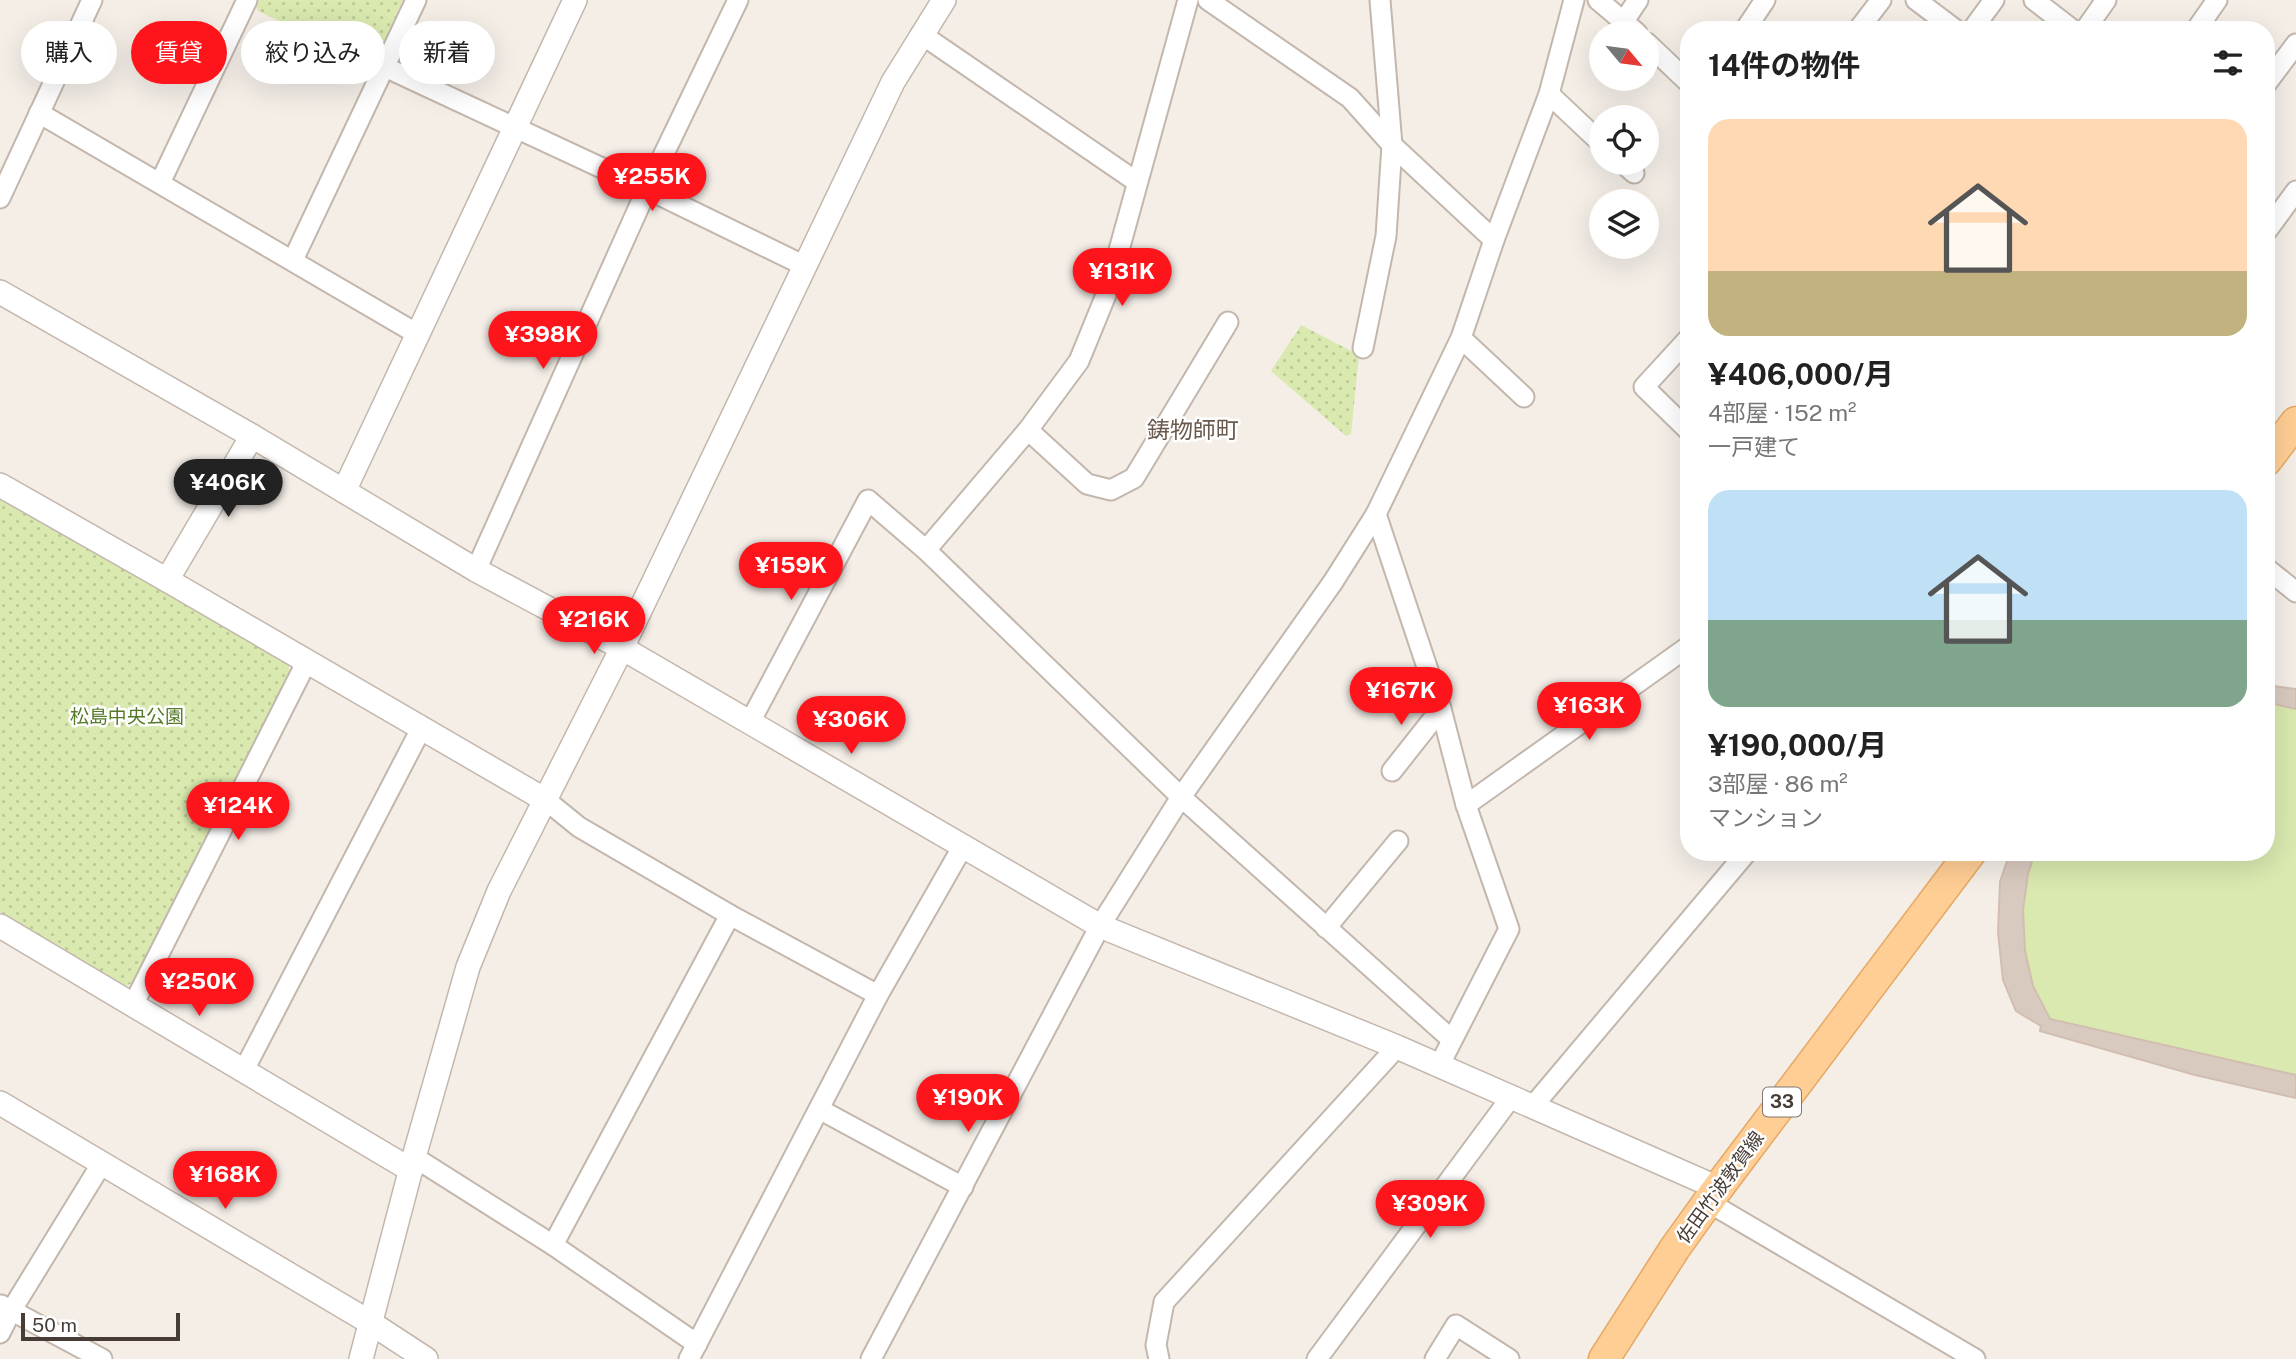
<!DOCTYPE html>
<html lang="ja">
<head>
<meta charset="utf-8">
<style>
  :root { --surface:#fff; --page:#f2f2f2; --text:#222; --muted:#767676; --accent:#fe151b }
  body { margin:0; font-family:"Public Sans","Noto Sans JP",sans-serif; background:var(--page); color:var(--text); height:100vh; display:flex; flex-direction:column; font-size:26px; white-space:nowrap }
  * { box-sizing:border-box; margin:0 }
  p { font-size:23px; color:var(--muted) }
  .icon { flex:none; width:38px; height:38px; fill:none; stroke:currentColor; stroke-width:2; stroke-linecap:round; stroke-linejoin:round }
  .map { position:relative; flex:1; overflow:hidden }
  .panel { position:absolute; left:1680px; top:21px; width:595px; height:840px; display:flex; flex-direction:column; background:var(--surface); border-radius:28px; box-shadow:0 7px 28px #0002 }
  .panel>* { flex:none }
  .guide { position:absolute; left:21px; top:21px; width:665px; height:63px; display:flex; gap:14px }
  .needle { width:46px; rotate:119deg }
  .fabs { position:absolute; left:1589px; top:21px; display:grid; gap:14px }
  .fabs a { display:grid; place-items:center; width:70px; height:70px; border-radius:50%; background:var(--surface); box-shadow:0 7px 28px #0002; font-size:35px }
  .scale { position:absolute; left:21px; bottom:18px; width:159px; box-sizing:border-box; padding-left:7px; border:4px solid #473d36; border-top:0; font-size:19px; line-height:24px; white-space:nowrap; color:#473d36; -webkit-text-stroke:5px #fff; paint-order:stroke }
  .price { position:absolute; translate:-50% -60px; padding:0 16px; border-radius:24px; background:var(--accent); color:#fff; font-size:23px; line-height:46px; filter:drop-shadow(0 2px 4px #0008) }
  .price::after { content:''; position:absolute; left:50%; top:42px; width:21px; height:16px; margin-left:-10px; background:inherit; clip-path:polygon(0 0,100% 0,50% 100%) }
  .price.active { background:#222; color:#fff }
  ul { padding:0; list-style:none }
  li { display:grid; align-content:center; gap:14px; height:371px; padding:0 28px }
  li span { display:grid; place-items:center; height:217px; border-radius:21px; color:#555 }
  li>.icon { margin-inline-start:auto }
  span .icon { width:126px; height:126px; fill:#fffc; stroke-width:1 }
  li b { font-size:30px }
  h2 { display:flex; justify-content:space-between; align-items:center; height:84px; padding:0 28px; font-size:30px }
  .tag { padding:0 24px; border-radius:32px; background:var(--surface); box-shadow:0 7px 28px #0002; font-size:24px; line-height:63px }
  .tag.active { background:var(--accent); color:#fff }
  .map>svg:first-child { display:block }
</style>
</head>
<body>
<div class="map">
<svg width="2296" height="1359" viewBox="0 0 2296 1359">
  <defs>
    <pattern id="park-dots" width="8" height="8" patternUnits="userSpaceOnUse" patternTransform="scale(1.75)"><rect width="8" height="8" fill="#d9e9af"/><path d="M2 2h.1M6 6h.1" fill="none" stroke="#bcc997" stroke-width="1.8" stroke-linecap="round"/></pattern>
  </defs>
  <rect width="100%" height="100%" fill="#f4eee7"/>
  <g fill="url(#park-dots)">
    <path d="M 259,0 L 403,0 L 375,62 L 371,63 L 258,11 L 256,6 Z"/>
    <path d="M 1301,325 L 1359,355 L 1351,434 L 1346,436 L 1271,371 Z"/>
    <path d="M 0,498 L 288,662 L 290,676 L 136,981 L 126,986 L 0,912 Z"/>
  </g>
  <path fill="#d9e9af" d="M 2266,702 L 2296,709 L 2296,1075 L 2050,1019 C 2044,1008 2037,997 2033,985 C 2018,943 2022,895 2035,852 L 2266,852 Z"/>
  <g fill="#d9cabf" stroke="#d1beb0" stroke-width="2">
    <path d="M 2266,685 L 2296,689 L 2296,709 L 2266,702 Z"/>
    <path d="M 2010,852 L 2035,852 L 2028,874 L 2023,910 L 2025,951 L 2033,986 L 2050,1019 L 2296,1075 L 2296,1098 L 2195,1075 L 2040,1031 L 2041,1026 L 2016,1011 L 2003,980 L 1998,932 L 2000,882 Z"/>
  </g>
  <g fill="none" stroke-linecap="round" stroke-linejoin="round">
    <g stroke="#c3b7ad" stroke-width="23">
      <g id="minor">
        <path d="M 1208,0 L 1350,98 L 1392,145 L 1494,240"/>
        <path d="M 1598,0 L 1637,33"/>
        <path d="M 1916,0 L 1956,30"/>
        <path d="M 2034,0 L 2073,30"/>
        <path d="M 1624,21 L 1638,0"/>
        <path d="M 1745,30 L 1765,0"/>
        <path d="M 1858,30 L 1881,0"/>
        <path d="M 1972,30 L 1994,0"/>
        <path d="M 2085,30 L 2106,0"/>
        <path d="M 2196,30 L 2217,0"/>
        <path d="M 921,34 L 1137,182"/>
        <path d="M 1647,43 L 1689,83"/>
        <path d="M 385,67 L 647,189 L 805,266"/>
        <path d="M 2266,84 L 2296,44"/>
        <path d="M 1549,94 L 1601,143"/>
        <path d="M 39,113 L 419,335"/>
        <path d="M 1623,163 L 1634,173"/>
        <path d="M 160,183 L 247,0"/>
        <path d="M 0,198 L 92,0"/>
        <path d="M 2266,232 L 2296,191"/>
        <path d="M 293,260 L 416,0"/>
        <path d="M 1461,338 L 1524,397"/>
        <path d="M 1689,338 L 1644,387 L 1689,431"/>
        <path d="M 1363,348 L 1386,236 L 1392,145 L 1380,0"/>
        <path d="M 1028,430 L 1087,484 L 1111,490 L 1134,478 L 1228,322"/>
        <path d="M 1376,514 L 1441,709 L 1466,805 L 1509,929 L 1439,1066"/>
        <path d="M 926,550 L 1028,430 L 1079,361 L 1108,290 L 1188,0"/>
        <path d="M 2266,568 L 2296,592"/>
        <path d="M 476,570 L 647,189 L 738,0"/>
        <path d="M 750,722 L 868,500 L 926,550 L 1181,797 L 1451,1039"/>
        <path d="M 1392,771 L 1441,709"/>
        <path d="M 547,801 L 579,827 L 730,915 L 878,995"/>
        <path d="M 1466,805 L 1689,646"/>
        <path d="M 1326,928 L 1398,841"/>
        <path d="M 133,1005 L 307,661"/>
        <path d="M 244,1070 L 422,727"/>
        <path d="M 1533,1106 L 1747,852"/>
        <path d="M 819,1109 L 963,1187"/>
        <path d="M 414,1157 L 553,1245 L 697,1344"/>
        <path d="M 1708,1202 L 1975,1359"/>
        <path d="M 553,1245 L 730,915"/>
        <path d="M 1,1305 L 102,1359"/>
        <path d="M 0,1333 L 11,1311 L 102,1163"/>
        <path d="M 689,1359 L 878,995 L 963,846"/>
        <path d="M 871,1359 L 1100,926 L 1181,797 L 1333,582 L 1376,514 L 1461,338 L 1494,240 L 1549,94 L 1574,0"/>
        <path d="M 1159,1359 L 1156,1345 L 1164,1302 L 1397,1047"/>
        <path d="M 1317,1359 L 1512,1096"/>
        <path d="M 1435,1359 L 1456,1325 L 1509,1359"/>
      </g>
    </g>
    <g stroke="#c3b7ad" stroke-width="26">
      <g id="tertiary">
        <path d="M 0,292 L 252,436 L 476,570 L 622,648 L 1100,926 L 1397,1047 L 1718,1188"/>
        <path d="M 0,485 L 167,580 L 547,801"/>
        <path d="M 344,491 L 575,0"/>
        <path d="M 167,580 L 252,436"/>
        <path d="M 0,926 L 411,1170"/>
        <path d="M 0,1103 L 371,1323 L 426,1359"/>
        <path d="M 361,1359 L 414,1157 L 468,967 L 499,891 L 622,648 L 893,82 L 944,0"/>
      </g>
    </g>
    <g stroke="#e6a863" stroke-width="33">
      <g id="primary">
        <path d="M 2266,461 L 2296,422"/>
        <path d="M 1604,1359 L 1675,1248 L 1718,1188 L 1971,852"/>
      </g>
    </g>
    <use href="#minor" stroke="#fff" stroke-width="19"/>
    <use href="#tertiary" stroke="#fff" stroke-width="23"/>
    <use href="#primary" stroke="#ffce95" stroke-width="30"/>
  </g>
  <g text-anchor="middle" stroke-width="5" stroke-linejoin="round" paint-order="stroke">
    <rect fill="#fff" stroke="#7e7772" stroke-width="2" x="1763" y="1087.5" width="38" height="29" rx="5"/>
    <g font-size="18" font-weight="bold" fill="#473d36">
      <text x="1782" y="1108">33</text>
    </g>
    <g font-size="19" fill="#567b28" stroke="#fff">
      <text x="127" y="723">松島中央公園</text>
    </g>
    <g font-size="19" fill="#473d36" stroke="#fff">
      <text transform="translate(1720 1187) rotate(-54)" y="7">佐田竹波敦賀線</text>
    </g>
    <g font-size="23" fill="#6a594d" stroke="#fff">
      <text x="1193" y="438">鋳物師町</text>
    </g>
  </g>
</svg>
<div class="fabs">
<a><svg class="needle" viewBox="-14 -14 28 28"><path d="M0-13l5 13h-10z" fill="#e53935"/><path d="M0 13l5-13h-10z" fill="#767676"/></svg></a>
<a><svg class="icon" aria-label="locate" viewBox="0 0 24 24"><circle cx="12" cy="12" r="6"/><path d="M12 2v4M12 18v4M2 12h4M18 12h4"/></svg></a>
<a><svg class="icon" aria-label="layers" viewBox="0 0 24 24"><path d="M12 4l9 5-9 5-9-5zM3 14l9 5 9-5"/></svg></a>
</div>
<div class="scale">50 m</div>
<b class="price" style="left:652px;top:213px">¥255K</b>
<b class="price" style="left:1122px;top:308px">¥131K</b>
<b class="price" style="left:543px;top:371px">¥398K</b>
<b class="price active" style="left:228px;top:519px">¥406K</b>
<b class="price" style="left:791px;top:602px">¥159K</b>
<b class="price" style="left:594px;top:656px">¥216K</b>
<b class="price" style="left:1401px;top:727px">¥167K</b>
<b class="price" style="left:1589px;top:742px">¥163K</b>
<b class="price" style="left:851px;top:756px">¥306K</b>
<b class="price" style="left:238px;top:842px">¥124K</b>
<b class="price" style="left:199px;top:1018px">¥250K</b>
<b class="price" style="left:968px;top:1134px">¥190K</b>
<b class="price" style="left:225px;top:1211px">¥168K</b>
<b class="price" style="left:1430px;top:1240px">¥309K</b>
<div class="guide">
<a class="tag">購入</a>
<a class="tag active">賃貸</a>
<a class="tag">絞り込み</a>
<a class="tag">新着</a>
</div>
<section class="panel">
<h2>14件の物件<svg class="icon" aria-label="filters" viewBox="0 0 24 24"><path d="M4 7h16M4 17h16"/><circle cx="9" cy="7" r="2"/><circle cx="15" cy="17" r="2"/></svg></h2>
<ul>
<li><span style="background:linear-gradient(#ffd9b3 70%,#c2b280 0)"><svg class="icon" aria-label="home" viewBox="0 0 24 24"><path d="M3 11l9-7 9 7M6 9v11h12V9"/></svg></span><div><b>¥406,000/月</b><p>4部屋 · 152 m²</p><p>一戸建て</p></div></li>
<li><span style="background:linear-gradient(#bfe0f5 60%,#7fa58c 0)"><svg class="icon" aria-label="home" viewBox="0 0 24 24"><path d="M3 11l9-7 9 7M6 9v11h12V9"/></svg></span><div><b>¥190,000/月</b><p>3部屋 · 86 m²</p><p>マンション</p></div></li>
</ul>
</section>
</div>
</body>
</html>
